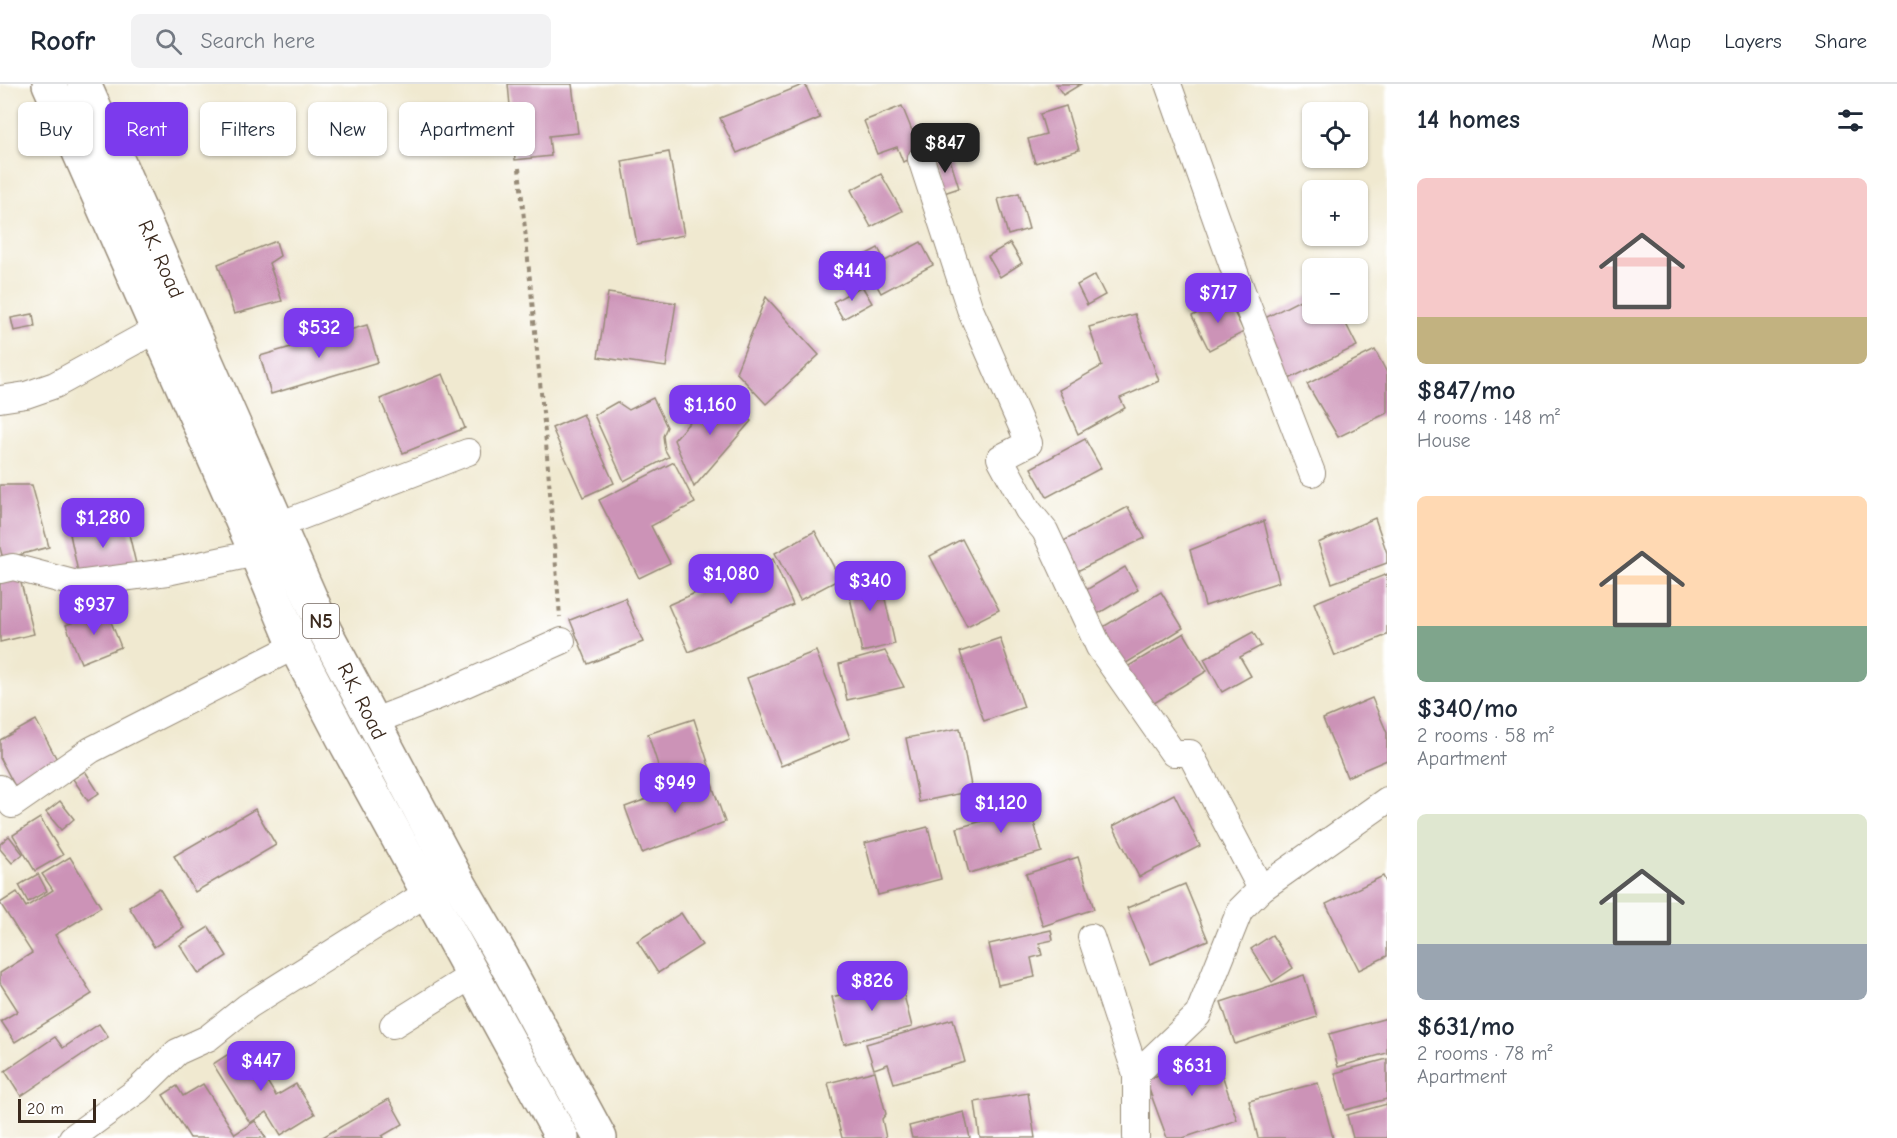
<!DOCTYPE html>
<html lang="en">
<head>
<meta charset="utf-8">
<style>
  :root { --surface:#fff; --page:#f2f2f3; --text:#1f2937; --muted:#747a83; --line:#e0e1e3; --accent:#7c3aed }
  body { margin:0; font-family:"Comic Neue",sans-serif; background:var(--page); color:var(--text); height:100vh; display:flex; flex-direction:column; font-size:22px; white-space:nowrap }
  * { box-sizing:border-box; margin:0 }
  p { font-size:20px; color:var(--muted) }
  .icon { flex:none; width:33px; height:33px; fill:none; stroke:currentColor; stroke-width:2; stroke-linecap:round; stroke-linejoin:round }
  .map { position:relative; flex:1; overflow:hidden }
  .panel { display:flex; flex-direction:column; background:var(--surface); width:510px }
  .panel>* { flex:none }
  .top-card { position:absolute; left:18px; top:18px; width:570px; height:54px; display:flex; gap:12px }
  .tools { position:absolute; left:1302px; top:18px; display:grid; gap:12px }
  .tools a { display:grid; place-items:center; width:66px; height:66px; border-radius:9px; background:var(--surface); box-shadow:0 2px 4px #0004; font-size:30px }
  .scale { position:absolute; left:18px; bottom:15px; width:78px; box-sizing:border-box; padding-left:6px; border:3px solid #3b2a1e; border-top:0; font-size:16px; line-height:21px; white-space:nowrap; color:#3b2a1e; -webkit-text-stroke:4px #fff; paint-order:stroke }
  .price { position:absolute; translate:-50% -51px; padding:0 14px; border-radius:12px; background:var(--accent); color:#fff; font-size:20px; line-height:39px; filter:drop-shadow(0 2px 3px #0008) }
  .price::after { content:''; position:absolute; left:50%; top:36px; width:18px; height:14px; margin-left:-9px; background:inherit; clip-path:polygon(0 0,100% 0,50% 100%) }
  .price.on { background:#222; color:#fff }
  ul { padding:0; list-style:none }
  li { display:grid; align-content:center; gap:12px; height:318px; padding:0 30px }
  li span { display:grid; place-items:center; height:186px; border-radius:9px; color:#555 }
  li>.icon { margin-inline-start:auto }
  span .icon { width:108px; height:108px; fill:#fffc; stroke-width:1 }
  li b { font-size:26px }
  h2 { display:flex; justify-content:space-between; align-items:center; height:72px; padding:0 30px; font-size:26px }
  .tag { padding:0 21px; border-radius:9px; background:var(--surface); box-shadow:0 2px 4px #0004; font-size:21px; line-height:54px }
  .tag.on { background:var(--accent); color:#fff }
  header { display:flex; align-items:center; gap:36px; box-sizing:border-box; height:84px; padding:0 30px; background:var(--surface); border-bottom:2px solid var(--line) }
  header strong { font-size:28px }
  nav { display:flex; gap:33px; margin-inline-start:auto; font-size:21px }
  .search { width:420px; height:54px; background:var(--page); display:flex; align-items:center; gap:15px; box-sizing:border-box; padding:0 21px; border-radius:9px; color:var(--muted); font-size:22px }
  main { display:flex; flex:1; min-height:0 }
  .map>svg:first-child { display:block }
</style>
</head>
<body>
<header>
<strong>Roofr</strong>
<div class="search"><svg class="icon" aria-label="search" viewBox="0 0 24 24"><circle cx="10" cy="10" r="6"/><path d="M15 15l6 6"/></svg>Search here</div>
<nav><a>Map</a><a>Layers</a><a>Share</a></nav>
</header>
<main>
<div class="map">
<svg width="1387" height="1054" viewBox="0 0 1387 1054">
  <rect width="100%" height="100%" fill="#fff"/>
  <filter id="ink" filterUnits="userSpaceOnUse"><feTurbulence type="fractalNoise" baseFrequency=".0167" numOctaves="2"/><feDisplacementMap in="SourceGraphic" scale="12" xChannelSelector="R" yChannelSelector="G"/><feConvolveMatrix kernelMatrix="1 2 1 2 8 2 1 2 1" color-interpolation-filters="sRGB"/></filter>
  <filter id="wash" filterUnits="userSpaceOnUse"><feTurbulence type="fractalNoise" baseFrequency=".008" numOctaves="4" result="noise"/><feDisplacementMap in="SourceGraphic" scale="24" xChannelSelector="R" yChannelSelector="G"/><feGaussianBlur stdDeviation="1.35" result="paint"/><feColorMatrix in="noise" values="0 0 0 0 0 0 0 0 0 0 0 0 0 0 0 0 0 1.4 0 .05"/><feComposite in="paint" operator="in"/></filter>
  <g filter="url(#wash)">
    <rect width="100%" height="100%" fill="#f0e9d0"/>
    <g id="blocks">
      <g fill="#cc93b7">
        <path d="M 508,0 L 572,0 L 578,49 L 549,52 L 551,72 L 515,76 Z"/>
        <path d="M 805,0 L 820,34 L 737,69 L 720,34 Z"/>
        <path d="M 1056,0 L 1081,0 L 1063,11 Z"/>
        <path d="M 902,22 L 922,71 L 903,78 L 897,63 L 877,70 L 864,37 Z"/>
        <path d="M 1066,22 L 1079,66 L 1035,79 L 1028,55 L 1046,50 L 1040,30 Z"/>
        <path d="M 669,68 L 684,151 L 637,160 L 622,77 Z"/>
        <path d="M 948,69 L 959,104 L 941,110 L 930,75 Z"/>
        <path d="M 881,90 L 902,127 L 871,143 L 851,106 Z"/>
        <path d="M 1019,109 L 1029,145 L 1008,151 L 998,115 Z"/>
        <path d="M 276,157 L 280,172 L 269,179 L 282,217 L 234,230 L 218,180 Z"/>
        <path d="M 921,158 L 933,181 L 881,209 L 861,173 L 878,164 L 885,177 Z"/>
        <path d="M 1010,159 L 1022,179 L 1000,193 L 988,172 Z"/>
        <path d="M 1095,191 L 1105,211 L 1087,221 L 1077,201 Z"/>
        <path d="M 862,202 L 872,219 L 843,235 L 833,218 Z"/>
        <path d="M 608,209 L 676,219 L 666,283 L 598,273 Z"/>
        <path d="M 1312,210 L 1312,230 L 1341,230 L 1357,262 L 1289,295 L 1261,236 Z"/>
        <path d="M 766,213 L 819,271 L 766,320 L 736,288 Z"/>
        <path d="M 1227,214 L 1244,248 L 1209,266 L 1192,232 Z"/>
        <path d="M 33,230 L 35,243 L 14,247 L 11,234 Z"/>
        <path d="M 1135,230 L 1159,297 L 1120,314 L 1125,324 L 1078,350 L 1059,306 L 1102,282 L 1089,243 Z"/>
        <path d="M 367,241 L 378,278 L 271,310 L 260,272 Z"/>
        <path d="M 1375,266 L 1387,289 L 1387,329 L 1338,353 L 1307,300 Z"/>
        <path d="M 443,290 L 465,344 L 403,369 L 380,315 Z"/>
        <path d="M 717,307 L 751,337 L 694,403 L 674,356 Z"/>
        <path d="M 653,314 L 667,343 L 663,352 L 665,366 L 669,373 L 624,397 L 594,331 L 617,318 L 629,326 Z"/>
        <path d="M 583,330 L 614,399 L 583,413 L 552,344 Z"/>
        <path d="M 1085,355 L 1101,384 L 1047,413 L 1031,384 Z"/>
        <path d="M 674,378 L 695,419 L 651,442 L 670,479 L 639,494 L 599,416 Z"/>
        <path d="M 0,401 L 32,401 L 49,463 L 3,475 L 0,464 Z"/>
        <path d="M 1128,423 L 1145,454 L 1069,491 L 1054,462 Z"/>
        <path d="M 1375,434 L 1387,469 L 1387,479 L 1332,499 L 1318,459 Z"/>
        <path d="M 126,437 L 136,480 L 79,493 L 70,450 Z"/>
        <path d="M 1264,437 L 1279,498 L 1205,522 L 1190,466 Z"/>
        <path d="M 815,447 L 840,495 L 800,516 L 775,469 Z"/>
        <path d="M 962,455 L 999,526 L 967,542 L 930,472 Z"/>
        <path d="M 773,475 L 793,521 L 689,568 L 668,521 Z"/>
        <path d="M 1125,483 L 1138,506 L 1094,532 L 1081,509 Z"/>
        <path d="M 18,487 L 34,550 L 0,558 L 0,492 Z"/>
        <path d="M 879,488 L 895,560 L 862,568 L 846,495 Z"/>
        <path d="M 1387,490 L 1387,551 L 1335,572 L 1314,519 Z"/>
        <path d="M 1161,508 L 1183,544 L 1120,583 L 1098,546 Z"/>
        <path d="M 625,514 L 643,558 L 588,580 L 570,536 Z"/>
        <path d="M 106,525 L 121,563 L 81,579 L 66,541 Z"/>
        <path d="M 1253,548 L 1261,562 L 1240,573 L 1251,592 L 1222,608 L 1204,575 Z"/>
        <path d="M 1184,549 L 1207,587 L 1146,624 L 1122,586 Z"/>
        <path d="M 1000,554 L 1024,623 L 984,637 L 960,568 Z"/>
        <path d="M 816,567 L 850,654 L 781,682 L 747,594 Z"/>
        <path d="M 885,567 L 904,603 L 847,616 L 839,580 Z"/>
        <path d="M 1372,614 L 1387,649 L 1387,676 L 1347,693 L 1323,635 Z"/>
        <path d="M 694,635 L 711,688 L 665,703 L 648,650 Z"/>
        <path d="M 36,636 L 62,685 L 18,708 L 0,674 L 0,656 Z"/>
        <path d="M 960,644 L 972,707 L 919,718 L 906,654 Z"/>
        <path d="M 85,687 L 99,709 L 88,717 L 73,695 Z"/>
        <path d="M 709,692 L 725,738 L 642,769 L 625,723 Z"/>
        <path d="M 1025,705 L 1042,768 L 969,789 L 957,744 L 997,733 L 992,714 Z"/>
        <path d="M 1174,710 L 1200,762 L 1139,793 L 1113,742 Z"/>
        <path d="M 60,717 L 74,735 L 61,746 L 46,728 Z"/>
        <path d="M 255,725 L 276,761 L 195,808 L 174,772 Z"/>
        <path d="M 40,734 L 63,771 L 35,787 L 13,751 Z"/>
        <path d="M 928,743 L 941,795 L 878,811 L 865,759 Z"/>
        <path d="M 9,752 L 23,770 L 12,779 L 0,765 L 0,760 Z"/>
        <path d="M 70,773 L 101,823 L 55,851 L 92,910 L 15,958 L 1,937 L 18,927 L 0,899 L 0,889 L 32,869 L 0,819 L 17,808 L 26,823 L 53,806 L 42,790 Z"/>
        <path d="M 1078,773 L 1094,825 L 1043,842 L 1026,790 Z"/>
        <path d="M 38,790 L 47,807 L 28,818 L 19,801 Z"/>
        <path d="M 1383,792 L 1387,800 L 1387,872 L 1359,886 L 1326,820 Z"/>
        <path d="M 1185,800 L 1208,856 L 1150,880 L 1127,824 Z"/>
        <path d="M 159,804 L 184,844 L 154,863 L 129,823 Z"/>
        <path d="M 681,829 L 702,861 L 658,889 L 637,857 Z"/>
        <path d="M 209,843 L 227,872 L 199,890 L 180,861 Z"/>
        <path d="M 1051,846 L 1053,856 L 1039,859 L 1042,871 L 1031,874 L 1035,893 L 998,901 L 989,860 Z"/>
        <path d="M 1272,851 L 1293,884 L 1272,898 L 1251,865 Z"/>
        <path d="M 1304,891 L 1317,933 L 1235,960 L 1221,918 Z"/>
        <path d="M 900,895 L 912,943 L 844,960 L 832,913 Z"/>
        <path d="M 1387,934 L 1387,969 L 1338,983 L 1329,950 Z"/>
        <path d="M 953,935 L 965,978 L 894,999 L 888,980 L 874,985 L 866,960 Z"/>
        <path d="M 99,940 L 108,953 L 21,1012 L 5,987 L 55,953 L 63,964 Z"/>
        <path d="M 244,960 L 276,1012 L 296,1000 L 315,1030 L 281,1051 L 267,1028 L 250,1039 L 213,980 Z"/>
        <path d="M 1213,963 L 1237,1036 L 1183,1054 L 1167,1054 L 1146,997 Z"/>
        <path d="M 1387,975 L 1387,1015 L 1345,1026 L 1335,989 Z"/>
        <path d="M 875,987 L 886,1030 L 882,1035 L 886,1054 L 842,1054 L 828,999 Z"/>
        <path d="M 1318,999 L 1333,1054 L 1258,1054 L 1249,1017 Z"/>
        <path d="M 203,1000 L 235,1050 L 255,1037 L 266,1054 L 190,1054 L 163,1011 L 177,1002 L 183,1012 Z"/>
        <path d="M 1028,1009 L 1035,1054 L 980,1054 L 975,1018 Z"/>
        <path d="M 389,1015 L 403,1040 L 382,1052 L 383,1054 L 321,1054 Z"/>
        <path d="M 1387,1020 L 1387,1054 L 1353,1054 L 1347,1031 Z"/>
        <path d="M 964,1028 L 970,1054 L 912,1054 L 909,1042 Z"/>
      </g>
    </g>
  </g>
  <g filter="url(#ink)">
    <use href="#blocks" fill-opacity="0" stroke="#968a77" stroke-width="1.5"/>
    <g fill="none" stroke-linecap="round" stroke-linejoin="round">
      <g stroke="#968a77" stroke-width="28">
        <g id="minor">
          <path d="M 1168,0 L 1237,194 L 1312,389"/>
          <path d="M 921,75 L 970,225 L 1029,359 L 1000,374 L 1028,426 L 1045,447 L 1099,563 L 1173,669 L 1190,669 L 1261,805"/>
          <path d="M 0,315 L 26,311 L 55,301 L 157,245"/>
          <path d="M 279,441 L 468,368"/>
          <path d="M 0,486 L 13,483 L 77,500 L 167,488 L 256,469"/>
          <path d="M 372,638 L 441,611 L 562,557"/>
          <path d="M 0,704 L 12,721 L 91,666 L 295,562"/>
          <path d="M 1091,853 L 1136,990"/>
          <path d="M 393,941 L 473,891"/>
          <path d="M 72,1054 L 138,1006 L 177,968 L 208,954 L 248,922 L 427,809"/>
          <path d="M 1136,1054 L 1136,990 L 1198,931 L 1240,826 L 1261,805 L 1387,716"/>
        </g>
      </g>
      <g stroke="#968a77" stroke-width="36">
        <g id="trunk">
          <path d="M 49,0 L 256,469 L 295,562 L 343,654 L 562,1054"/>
          <path d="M 84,0 L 325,547 L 455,792 L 502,873 L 600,1054"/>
        </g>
      </g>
      <path stroke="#968a77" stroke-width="4" stroke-dasharray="4.5 4.5" stroke-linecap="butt" d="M 519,84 L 546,359 L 560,533"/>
      <use href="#minor" stroke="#fff" stroke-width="26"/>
      <use href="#trunk" stroke="#fff" stroke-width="33"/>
    </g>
  </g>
  <g text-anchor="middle" stroke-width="4.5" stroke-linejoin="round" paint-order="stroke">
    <rect fill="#fff" stroke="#766a62" stroke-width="1.5" x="303" y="520" width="36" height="34" rx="4.5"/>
    <g font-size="20" font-weight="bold" fill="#3b2a1e">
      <text x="321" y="544">N5</text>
    </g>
    <g font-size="21" fill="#3b2a1e" stroke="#fff">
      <text transform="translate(161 175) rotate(66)" y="7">R.K. Road</text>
      <text transform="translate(362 617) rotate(63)" y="7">R.K. Road</text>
    </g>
  </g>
</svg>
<div class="tools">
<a><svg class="icon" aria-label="locate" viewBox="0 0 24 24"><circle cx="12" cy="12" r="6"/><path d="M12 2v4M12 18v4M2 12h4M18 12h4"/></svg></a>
<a>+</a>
<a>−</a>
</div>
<div class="scale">20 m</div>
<b class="price on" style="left:945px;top:90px">$847</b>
<b class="price" style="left:852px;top:218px">$441</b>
<b class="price" style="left:1218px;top:240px">$717</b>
<b class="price" style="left:319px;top:275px">$532</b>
<b class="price" style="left:710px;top:352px">$1,160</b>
<b class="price" style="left:103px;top:465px">$1,280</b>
<b class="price" style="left:731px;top:521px">$1,080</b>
<b class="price" style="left:870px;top:528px">$340</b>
<b class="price" style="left:94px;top:552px">$937</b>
<b class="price" style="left:675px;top:730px">$949</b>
<b class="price" style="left:1001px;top:750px">$1,120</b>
<b class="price" style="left:872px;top:928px">$826</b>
<b class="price" style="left:261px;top:1008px">$447</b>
<b class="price" style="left:1192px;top:1013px">$631</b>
<div class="top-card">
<a class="tag">Buy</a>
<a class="tag on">Rent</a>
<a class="tag">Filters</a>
<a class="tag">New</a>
<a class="tag">Apartment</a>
</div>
</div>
<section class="panel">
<h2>14 homes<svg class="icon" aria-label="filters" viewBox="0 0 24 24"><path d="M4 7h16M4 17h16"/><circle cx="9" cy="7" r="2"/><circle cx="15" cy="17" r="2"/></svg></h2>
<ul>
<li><span style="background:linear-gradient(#f6c9c9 75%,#c2b280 0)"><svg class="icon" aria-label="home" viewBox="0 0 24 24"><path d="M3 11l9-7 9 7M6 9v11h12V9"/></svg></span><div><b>$847/mo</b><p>4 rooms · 148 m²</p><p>House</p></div></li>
<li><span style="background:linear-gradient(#ffd9b3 70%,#7fa58c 0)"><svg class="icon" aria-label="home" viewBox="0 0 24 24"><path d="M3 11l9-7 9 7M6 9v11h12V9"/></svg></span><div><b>$340/mo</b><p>2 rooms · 58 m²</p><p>Apartment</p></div></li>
<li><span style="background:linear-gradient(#dfe7d0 70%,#9aa5b1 0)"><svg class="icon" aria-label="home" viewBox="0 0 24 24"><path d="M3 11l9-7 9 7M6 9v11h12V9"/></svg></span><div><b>$631/mo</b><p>2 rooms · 78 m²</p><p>Apartment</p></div></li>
</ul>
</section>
</main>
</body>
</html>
